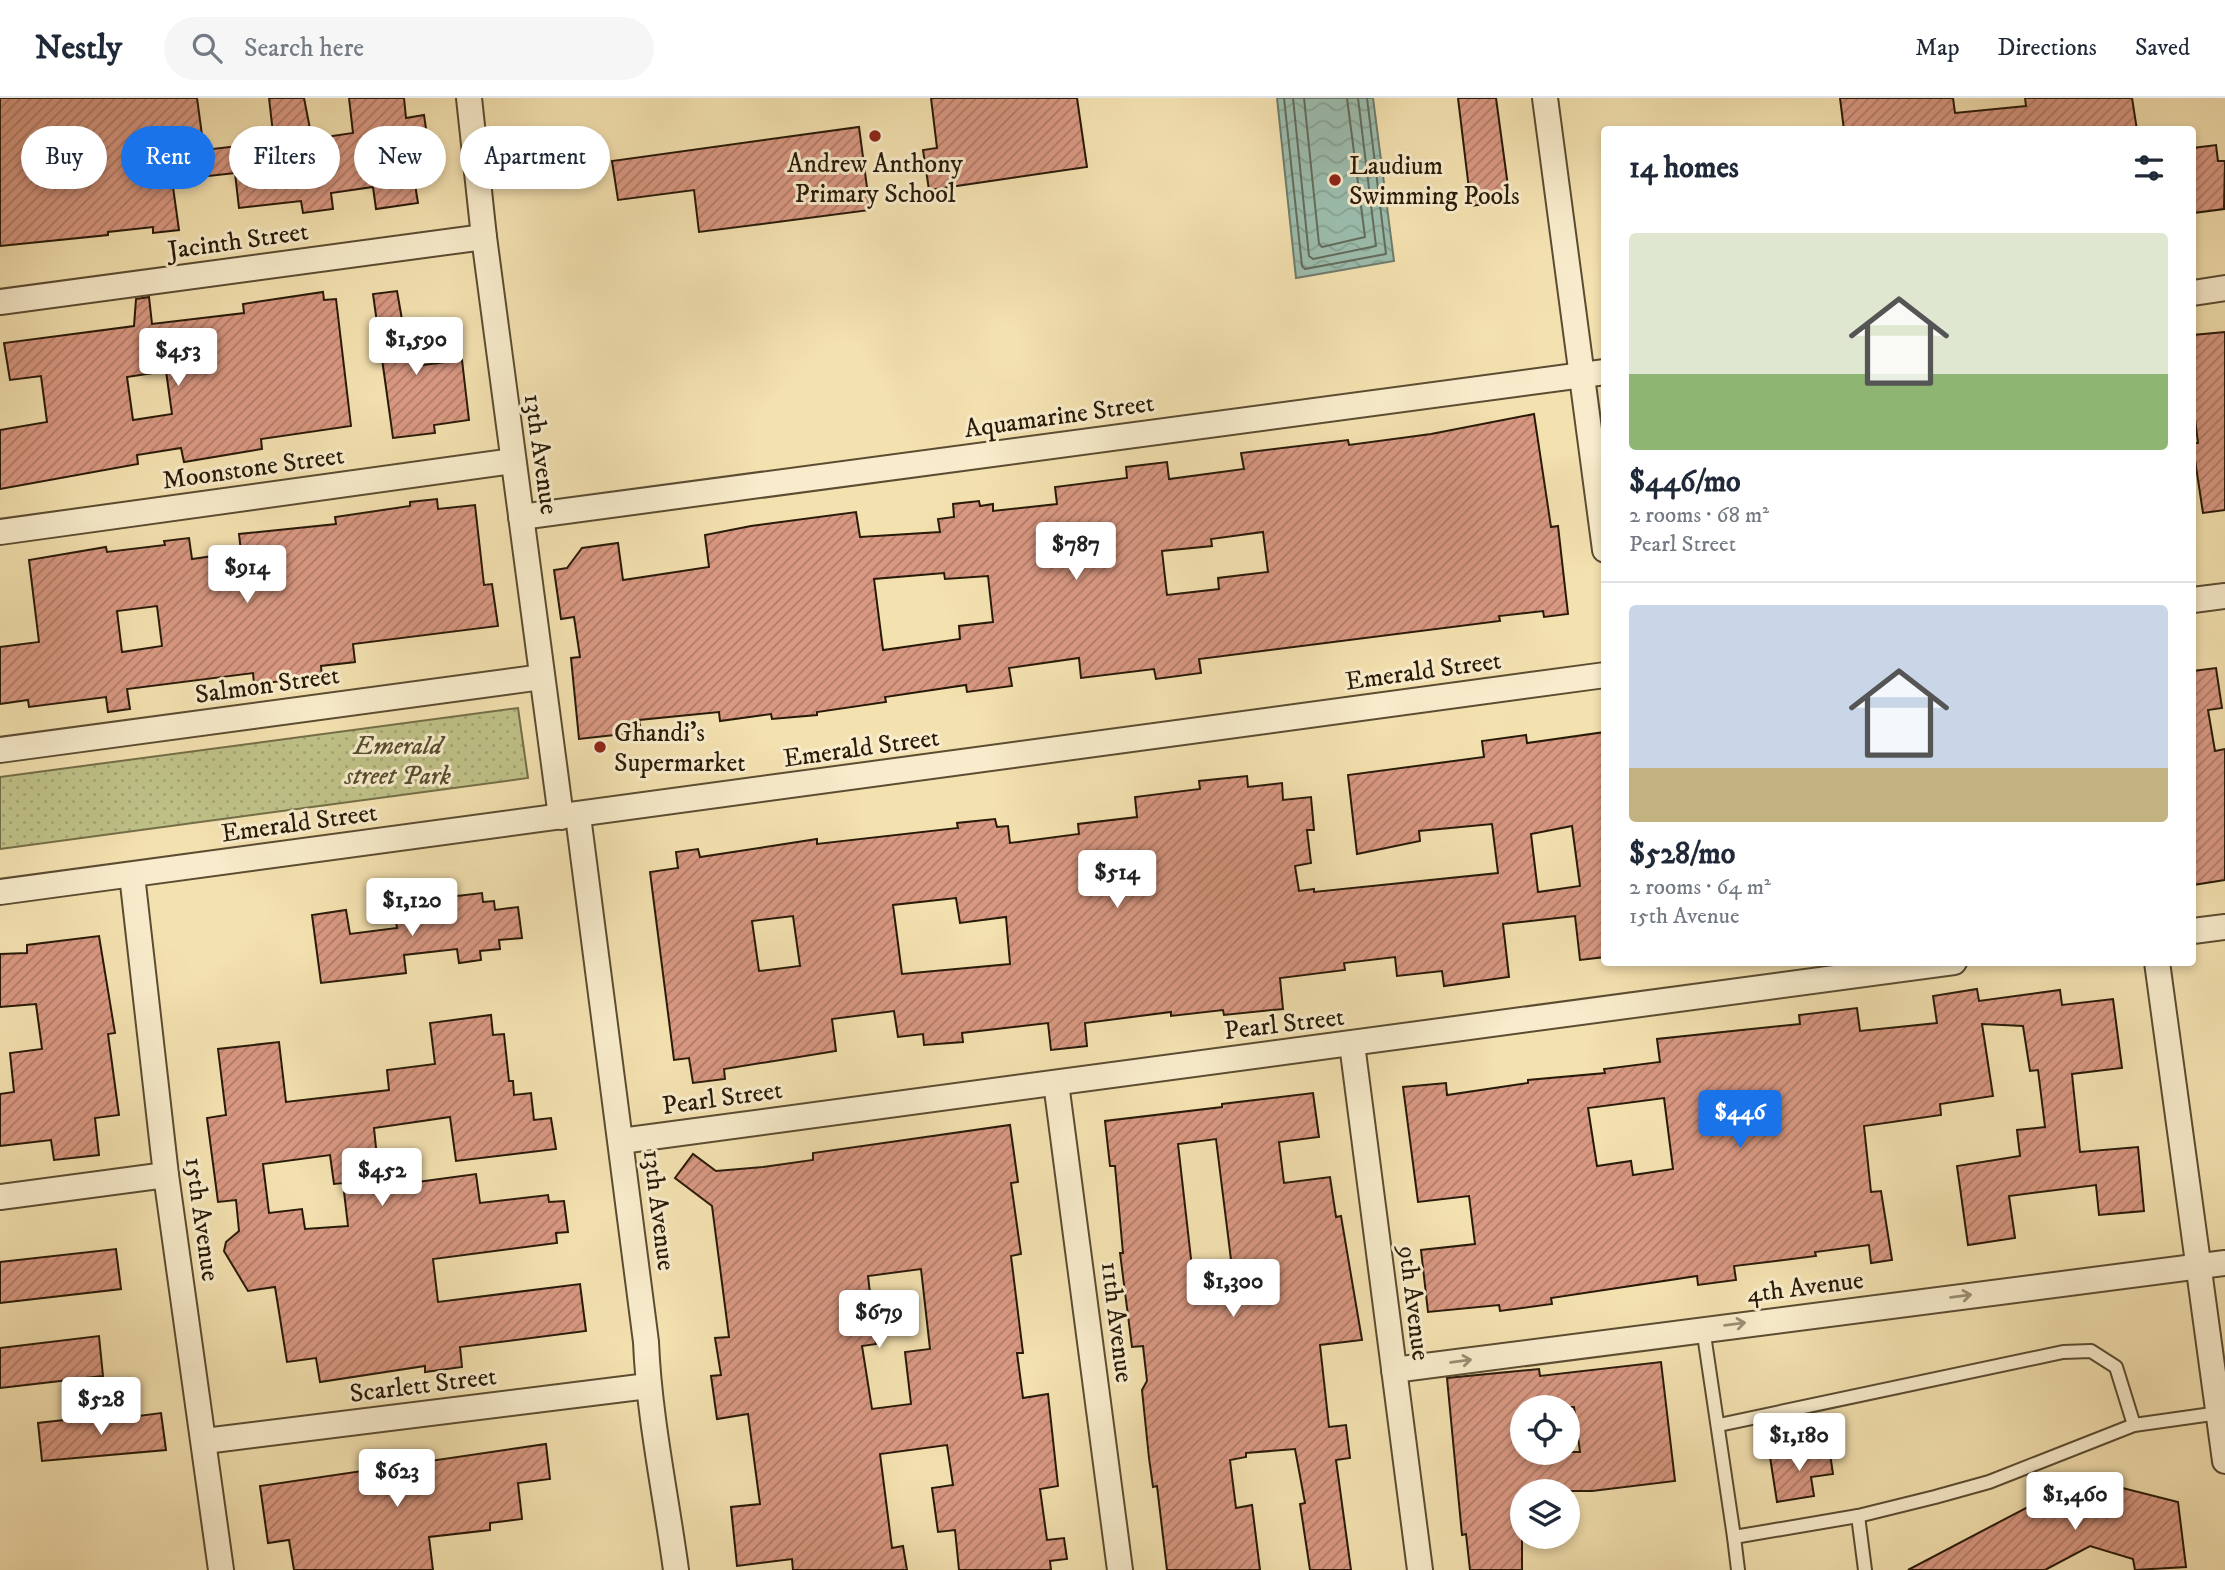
<!DOCTYPE html>
<html lang="en">
<head>
<meta charset="utf-8">
<style>
  :root { --surface:#fff; --page:#f6f6f7; --text:#1f2937; --muted:#747a83; --line:#e0e1e3; --accent:#1a73e8 }
  body { margin:0; font-family:"IM FELL DW Pica",serif; background:var(--page); color:var(--text); height:100vh; display:flex; flex-direction:column; font-size:26px; white-space:nowrap }
  * { box-sizing:border-box; margin:0 }
  p { font-size:23px; color:var(--muted) }
  .icon { flex:none; width:38px; height:38px; fill:none; stroke:currentColor; stroke-width:2; stroke-linecap:round; stroke-linejoin:round }
  .map { position:relative; flex:1; overflow:hidden }
  .details { position:absolute; left:1601px; top:28px; width:595px; height:840px; display:flex; flex-direction:column; background:var(--surface); border-radius:7px; box-shadow:0 4px 10px #0003 }
  .details>* { flex:none }
  .banner { position:absolute; left:21px; top:28px; width:665px; height:63px; display:flex; gap:14px }
  .buttons { position:absolute; left:1510px; top:1297px; display:grid; gap:14px }
  .buttons a { display:grid; place-items:center; width:70px; height:70px; border-radius:50%; background:var(--surface); box-shadow:0 4px 10px #0003; font-size:35px }
  .price { position:absolute; translate:-50% -60px; padding:0 16px; border-radius:7px; background:#fff; color:#222; font-size:23px; line-height:46px; filter:drop-shadow(0 2px 4px #0008) }
  .price::after { content:''; position:absolute; left:50%; top:42px; width:21px; height:16px; margin-left:-10px; background:inherit; clip-path:polygon(0 0,100% 0,50% 100%) }
  .price.active { background:var(--accent); color:#fff }
  ul { padding:0; list-style:none }
  li { display:grid; align-content:center; gap:14px; height:371px; padding:0 28px }
  li+li { border-top:2px solid var(--line) }
  li span { display:grid; place-items:center; height:217px; border-radius:7px; color:#555 }
  li>.icon { margin-inline-start:auto }
  span .icon { width:126px; height:126px; fill:#fffc; stroke-width:1 }
  li b { font-size:30px }
  h2 { display:flex; justify-content:space-between; align-items:center; height:84px; padding:0 28px; font-size:30px }
  .pill { padding:0 24px; border-radius:32px; background:var(--surface); box-shadow:0 4px 10px #0003; font-size:24px; line-height:63px }
  .pill.active { background:var(--accent); color:#fff }
  header { display:flex; align-items:center; gap:42px; box-sizing:border-box; height:98px; padding:0 35px; background:var(--surface); border-bottom:2px solid var(--line) }
  header strong { font-size:33px }
  nav { display:flex; gap:38px; margin-inline-start:auto; font-size:24px }
  .search { width:490px; height:63px; background:var(--page); display:flex; align-items:center; gap:18px; box-sizing:border-box; padding:0 24px; border-radius:38px; color:var(--muted); font-size:26px }
  .map>svg:first-child { display:block }
</style>
</head>
<body>
<header>
<strong>Nestly</strong>
<div class="search"><svg class="icon" aria-label="search" viewBox="0 0 24 24"><circle cx="10" cy="10" r="6"/><path d="M15 15l6 6"/></svg>Search here</div>
<nav><a>Map</a><a>Directions</a><a>Saved</a></nav>
</header>
<div class="map">
<svg width="2225" height="1472" viewBox="0 0 2225 1472">
  <defs>
    <pattern id="green-dots" width="8" height="8" patternUnits="userSpaceOnUse" patternTransform="scale(1.75)"><rect width="8" height="8" fill="#bfc288"/><path d="M2 2h.1M6 6h.1" fill="none" stroke="#a4a674" stroke-width="1.8" stroke-linecap="round"/></pattern>
    <pattern id="water-waves" width="16" height="10" patternUnits="userSpaceOnUse" patternTransform="scale(1.75)"><rect width="16" height="10" fill="#9cbdae"/><path d="M0 5q4-4 8 0t8 0" fill="none" stroke="#86a294"/></pattern>
    <pattern id="building-hatch" width="6" height="6" patternUnits="userSpaceOnUse" patternTransform="scale(1.75)"><rect width="6" height="6" fill="#d99882"/><path d="M-1 1l2-2M0 6l6-6M5 7l2-2" fill="none" stroke="#b07b68"/></pattern>
  </defs>
  <rect width="100%" height="100%" fill="#f4e1b0"/>
  <filter id="stains"><feTurbulence type="fractalNoise" baseFrequency=".00286" numOctaves="4"/><feColorMatrix values="0 0 0 0 .2 0 0 0 0 .09 0 0 0 0 .02 0 0 0 .5 -.17"/></filter>
  <radialGradient id="worn" r=".72"><stop offset=".6" stop-color="#630" stop-opacity="0"/><stop offset="1" stop-color="#630" stop-opacity=".3"/></radialGradient>
  <path fill="url(#green-dots)" stroke="#746e48" stroke-width="2" d="M 518,610 L 528,680 L 0,751 L 0,679 Z"/>
  <path fill="url(#water-waves)" stroke="#6e7c6c" stroke-width="2" d="M 1277,0 L 1373,0 L 1394,163 L 1296,180 Z"/>
  <g fill="none" stroke-linecap="round" stroke-linejoin="round">
    <g stroke="#626c5b" stroke-width="2">
      <path d="M 1284,0 L 1302,168 L 1305,171 L 1386,156 L 1367,0"/>
      <path d="M 1293,0 L 1309,158 L 1313,161 L 1376,148 L 1358,0"/>
      <path d="M 1304,0 L 1319,146 L 1322,149 L 1365,139 L 1347,0"/>
    </g>
  </g>
  <g fill="url(#building-hatch)" stroke="#281a08" stroke-width="2" fill-rule="evenodd">
    <path d="M 0,0 L 197,0 L 204,52 L 274,44 L 269,0 L 304,0 L 312,41 L 353,35 L 349,0 L 404,0 L 406,20 L 424,17 L 430,58 L 411,61 L 418,105 L 376,111 L 373,89 L 331,95 L 333,111 L 303,115 L 301,103 L 239,110 L 235,75 L 172,82 L 179,132 L 153,135 L 153,129 L 108,134 L 108,137 L 0,148 Z"/>
    <path d="M 931,0 L 1077,0 L 1087,69 L 929,92 L 923,52 L 937,50 Z"/>
    <path d="M 1458,0 L 1496,0 L 1510,103 L 1471,108 Z"/>
    <path d="M 1840,0 L 1953,0 L 1955,15 L 2026,8 L 2025,0 L 2132,0 L 2137,32 L 1844,32 Z"/>
    <path d="M 859,29 L 870,112 L 699,134 L 694,92 L 618,102 L 612,63 Z"/>
    <path d="M 2216,47 L 2218,63 L 2225,63 L 2224,111 L 2193,115 L 2193,50 Z"/>
    <path d="M 397,193 L 404,233 L 420,235 L 423,267 L 462,262 L 469,322 L 434,327 L 435,335 L 393,340 L 373,196 Z"/>
    <path d="M 323,194 L 324,202 L 336,201 L 351,328 L 261,341 L 262,351 L 184,364 L 181,350 L 137,357 L 138,366 L 0,391 L 0,332 L 47,324 L 41,278 L 10,282 L 4,245 L 134,228 L 136,201 L 149,199 L 152,226 L 244,215 L 243,206 ZM 166,273 L 172,316 L 133,322 L 127,279 Z"/>
    <path d="M 2225,234 L 2225,412 L 2203,415 L 2193,349 L 2193,345 L 2198,345 L 2193,305 L 2193,237 Z"/>
    <path d="M 1534,316 L 1551,429 L 1558,428 L 1568,516 L 1544,519 L 1543,513 L 1499,518 L 1500,523 L 1199,561 L 1201,575 L 1156,581 L 1154,571 L 1081,580 L 1079,560 L 1009,570 L 1012,588 L 967,594 L 966,587 L 885,599 L 886,604 L 817,614 L 817,617 L 772,621 L 771,616 L 720,623 L 719,614 L 639,622 L 641,634 L 579,641 L 571,560 L 580,559 L 574,519 L 561,521 L 554,472 L 567,470 L 582,450 L 618,445 L 623,482 L 709,469 L 705,437 L 751,428 L 856,414 L 860,439 L 940,434 L 938,421 L 954,419 L 953,406 L 979,403 L 980,408 L 993,406 L 993,413 L 1057,406 L 1055,389 L 1127,380 L 1126,369 L 1167,364 L 1169,381 L 1244,371 L 1241,355 L 1348,342 L 1349,347 L 1431,336 ZM 1263,434 L 1268,474 L 1218,480 L 1219,491 L 1167,497 L 1162,453 L 1212,448 L 1211,441 ZM 944,475 L 945,481 L 988,478 L 993,524 L 959,528 L 960,541 L 883,552 L 874,481 Z"/>
    <path d="M 437,401 L 438,411 L 475,407 L 484,487 L 492,486 L 498,528 L 353,546 L 355,564 L 321,568 L 322,579 L 254,586 L 253,575 L 127,591 L 130,611 L 108,614 L 106,599 L 29,609 L 28,602 L 0,606 L 0,549 L 39,544 L 29,462 L 106,449 L 107,454 L 165,447 L 164,443 L 189,440 L 192,461 L 241,454 L 239,436 L 336,426 L 335,419 L 410,408 L 410,404 ZM 157,508 L 162,548 L 122,554 L 117,513 Z"/>
    <path d="M 2216,570 L 2222,610 L 2208,612 L 2215,653 L 2225,651 L 2225,782 L 2193,787 L 2193,573 Z"/>
    <path d="M 1605,634 L 1605,859 L 1580,862 L 1575,818 L 1503,826 L 1509,879 L 1444,888 L 1442,873 L 1397,878 L 1395,859 L 1344,865 L 1345,872 L 1280,880 L 1283,911 L 1224,917 L 1223,912 L 1171,918 L 1171,914 L 1085,925 L 1087,948 L 1051,952 L 1048,925 L 962,935 L 963,944 L 924,947 L 923,936 L 898,939 L 894,913 L 832,921 L 836,953 L 724,971 L 725,981 L 693,985 L 689,960 L 674,962 L 650,774 L 678,770 L 676,754 L 698,751 L 700,759 L 817,741 L 817,746 L 958,730 L 957,725 L 995,721 L 997,729 L 1008,728 L 1010,745 L 1079,736 L 1078,726 L 1137,719 L 1135,699 L 1200,691 L 1199,683 L 1247,678 L 1248,689 L 1282,685 L 1283,702 L 1311,699 L 1314,732 L 1307,732 L 1311,765 L 1295,768 L 1299,793 L 1314,791 L 1314,794 L 1498,775 L 1492,726 L 1419,733 L 1420,743 L 1357,756 L 1348,677 L 1484,659 L 1482,643 L 1526,637 L 1527,645 ZM 1572,728 L 1580,788 L 1538,794 L 1531,736 ZM 956,800 L 960,825 L 1006,819 L 1010,866 L 902,876 L 893,807 ZM 793,818 L 800,868 L 759,873 L 752,823 Z"/>
    <path d="M 482,795 L 483,804 L 494,803 L 495,812 L 518,809 L 522,840 L 499,842 L 500,851 L 480,853 L 481,862 L 459,865 L 457,851 L 404,857 L 406,875 L 321,885 L 312,817 L 346,812 L 350,836 L 397,830 L 395,815 L 441,809 L 440,800 Z"/>
    <path d="M 99,838 L 115,935 L 108,936 L 119,1017 L 95,1020 L 99,1057 L 54,1062 L 51,1042 L 0,1048 L 0,996 L 14,994 L 10,955 L 42,951 L 36,906 L 0,909 L 0,856 L 27,855 L 27,847 Z"/>
    <path d="M 1977,891 L 1979,903 L 2060,892 L 2062,907 L 2113,901 L 2122,970 L 2072,976 L 2080,1054 L 2138,1049 L 2144,1113 L 2099,1117 L 2096,1087 L 2009,1098 L 2015,1140 L 1968,1147 L 1957,1068 L 2020,1058 L 2017,1032 L 2045,1029 L 2038,972 L 2030,973 L 2023,928 L 1982,926 L 1993,998 L 1940,1006 L 1941,1017 L 1864,1028 L 1871,1094 L 1881,1093 L 1892,1162 L 1871,1165 L 1869,1147 L 1815,1154 L 1816,1158 L 1734,1168 L 1736,1182 L 1698,1187 L 1697,1178 L 1551,1200 L 1552,1206 L 1500,1213 L 1499,1207 L 1428,1214 L 1421,1152 L 1475,1146 L 1469,1098 L 1418,1104 L 1403,989 L 1446,985 L 1447,997 L 1528,985 L 1528,982 L 1605,975 L 1604,971 L 1660,964 L 1657,941 L 1800,926 L 1799,917 L 1857,910 L 1860,933 L 1937,925 L 1933,898 ZM 1664,1000 L 1673,1071 L 1633,1077 L 1631,1063 L 1597,1068 L 1588,1010 Z"/>
    <path d="M 491,917 L 493,937 L 504,936 L 509,983 L 513,983 L 514,997 L 531,995 L 534,1022 L 551,1020 L 556,1051 L 456,1063 L 450,1019 L 374,1030 L 380,1089 L 476,1076 L 480,1105 L 548,1097 L 549,1104 L 564,1103 L 568,1134 L 556,1135 L 557,1145 L 433,1161 L 438,1204 L 580,1186 L 586,1233 L 460,1249 L 462,1269 L 425,1274 L 425,1268 L 320,1284 L 316,1260 L 287,1264 L 275,1189 L 248,1193 L 224,1153 L 226,1144 L 239,1133 L 236,1102 L 218,1104 L 207,1020 L 226,1017 L 218,951 L 279,944 L 286,1004 L 389,992 L 387,972 L 435,966 L 430,925 ZM 330,1057 L 334,1086 L 343,1085 L 348,1128 L 305,1131 L 302,1111 L 269,1115 L 263,1066 Z"/>
    <path d="M 1313,995 L 1319,1039 L 1279,1044 L 1284,1085 L 1330,1079 L 1336,1119 L 1341,1118 L 1353,1189 L 1362,1242 L 1320,1247 L 1329,1329 L 1346,1327 L 1350,1360 L 1336,1362 L 1351,1472 L 1310,1472 L 1300,1406 L 1305,1405 L 1295,1351 L 1246,1355 L 1246,1359 L 1230,1362 L 1236,1410 L 1252,1407 L 1260,1472 L 1167,1472 L 1157,1388 L 1153,1389 L 1149,1360 L 1142,1292 L 1147,1283 L 1143,1248 L 1132,1249 L 1120,1155 L 1123,1155 L 1115,1068 L 1110,1068 L 1105,1023 L 1222,1009 L 1222,1006 ZM 1216,1041 L 1236,1202 L 1196,1205 L 1178,1046 Z"/>
    <path d="M 1010,1027 L 1018,1084 L 1011,1085 L 1021,1156 L 1011,1158 L 1023,1255 L 1017,1255 L 1023,1300 L 1048,1296 L 1058,1388 L 1040,1391 L 1047,1442 L 1064,1440 L 1067,1461 L 1050,1463 L 1051,1472 L 959,1472 L 955,1432 L 938,1434 L 932,1390 L 953,1387 L 947,1347 L 880,1356 L 892,1450 L 903,1448 L 907,1472 L 793,1472 L 792,1461 L 737,1468 L 731,1409 L 760,1406 L 748,1316 L 717,1321 L 711,1278 L 721,1277 L 715,1240 L 729,1239 L 712,1108 L 675,1080 L 693,1056 L 716,1073 L 763,1069 L 813,1062 L 813,1055 ZM 921,1171 L 930,1251 L 905,1254 L 911,1306 L 872,1311 L 862,1248 L 876,1246 L 868,1178 Z"/>
    <path d="M 116,1151 L 121,1191 L 0,1205 L 0,1164 Z"/>
    <path d="M 99,1238 L 103,1278 L 0,1290 L 0,1250 Z"/>
    <path d="M 1661,1264 L 1675,1383 L 1592,1393 L 1522,1393 L 1522,1472 L 1470,1472 L 1466,1436 L 1462,1437 L 1447,1280 L 1539,1271 L 1540,1278 ZM 1522,1309 L 1574,1309 L 1580,1354 L 1522,1354 Z"/>
    <path d="M 161,1315 L 166,1352 L 42,1363 L 38,1325 L 99,1318 L 100,1323 Z"/>
    <path d="M 546,1346 L 550,1381 L 518,1385 L 522,1421 L 490,1425 L 490,1432 L 429,1439 L 433,1472 L 294,1472 L 289,1442 L 268,1445 L 260,1388 Z"/>
    <path d="M 1829,1349 L 1833,1376 L 1811,1379 L 1814,1398 L 1777,1404 L 1770,1359 Z"/>
    <path d="M 2083,1380 L 2178,1404 L 2186,1469 L 2135,1472 L 2133,1461 L 2090,1448 L 2045,1472 L 1908,1472 Z"/>
  </g>
  <g fill="none" stroke-linecap="round" stroke-linejoin="round">
    <g stroke="#5b4c32" stroke-width="16">
      <g id="service">
        <path d="M 1703,1230 L 1734,1439 L 1858,1418 L 1935,1399 L 1989,1384 L 2134,1327 L 2219,1315"/>
        <path d="M 1719,1327 L 2063,1254 L 2091,1253 L 2116,1269 L 2134,1327"/>
        <path d="M 1858,1418 L 1865,1472"/>
        <path d="M 1734,1439 L 1738,1472"/>
      </g>
    </g>
    <g stroke="#5b4c32" stroke-width="28">
      <g id="minor">
        <path d="M 469,0 L 484,139 L 561,719"/>
        <path d="M 1545,0 L 1605,452"/>
        <path d="M 2193,195 L 2225,190"/>
        <path d="M 0,204 L 484,139"/>
        <path d="M 521,419 L 1605,274"/>
        <path d="M 0,434 L 513,363"/>
        <path d="M 2193,502 L 2225,498"/>
        <path d="M 0,652 L 542,579"/>
        <path d="M 578,718 L 646,1244 C 649,1319 666,1398 676,1472"/>
        <path d="M 132,777 L 166,1077 L 221,1472"/>
        <path d="M 0,794 L 1605,577"/>
        <path d="M 2193,833 L 2225,829"/>
        <path d="M 2157,864 L 2225,1363"/>
        <path d="M 1352,946 L 1420,1472"/>
        <path d="M 1056,985 L 1120,1472"/>
        <path d="M 621,1043 L 1954,864"/>
        <path d="M 0,1099 L 166,1077"/>
        <path d="M 1394,1272 L 2225,1165"/>
        <path d="M 205,1343 L 648,1288"/>
      </g>
    </g>
    <use href="#service" stroke="#f8eccc" stroke-width="12"/>
    <use href="#minor" stroke="#f8eccc" stroke-width="24"/>
  </g>
  <defs><path id="oneway-shaft" d="M-6 0H5M1.5-3L5.5 0L1.5 3" fill="none" stroke-width="1.6" stroke-linecap="round" stroke-linejoin="round" transform="scale(1.75)"/></defs>
  <g stroke="#9a8e74">
    <use href="#oneway-shaft" transform="translate(1961 1198) rotate(-7)"/>
    <use href="#oneway-shaft" transform="translate(1735 1226) rotate(-7)"/>
    <use href="#oneway-shaft" transform="translate(1461 1263) rotate(-8)"/>
  </g>
  <g fill="#8f2418" stroke="#f8eccc" stroke-width="2.5">
    <circle cx="875" cy="38" r="7"/>
    <circle cx="1335" cy="82" r="7"/>
    <circle cx="600" cy="649" r="7"/>
  </g>
  <g text-anchor="middle" stroke-width="6" stroke-linejoin="round" paint-order="stroke">
    <g font-size="26" fill="#281a08" stroke="#f8eccc" text-anchor="start">
      <text x="875" y="74" text-anchor="middle">Andrew Anthony<tspan x="875" dy="30">Primary School</tspan></text>
      <text x="1349" y="76">Laudium<tspan x="1349" dy="30">Swimming Pools</tspan></text>
      <text x="614" y="643">Ghandi's<tspan x="614" dy="30">Supermarket</tspan></text>
    </g>
    <g font-size="26" fill="#281a08" stroke="#f8eccc">
      <text transform="translate(238 142) rotate(-8)" y="9">Jacinth Street</text>
      <text transform="translate(1059 317) rotate(-8)" y="9">Aquamarine Street</text>
      <text transform="translate(542 356) rotate(82)" y="9">13th Avenue</text>
      <text transform="translate(253 369) rotate(-8)" y="9">Moonstone Street</text>
      <text transform="translate(1423 572) rotate(-8)" y="9">Emerald Street</text>
      <text transform="translate(267 586) rotate(-8)" y="9">Salmon Street</text>
      <text transform="translate(861 649) rotate(-8)" y="9">Emerald Street</text>
      <text transform="translate(299 724) rotate(-8)" y="9">Emerald Street</text>
      <text transform="translate(1284 925) rotate(-7)" y="9">Pearl Street</text>
      <text transform="translate(722 999) rotate(-8)" y="9">Pearl Street</text>
      <text transform="translate(660 1112) rotate(83)" y="9">13th Avenue</text>
      <text transform="translate(203 1121) rotate(82)" y="9">15th Avenue</text>
      <text transform="translate(1805 1188) rotate(-7)" y="9">4th Avenue</text>
      <text transform="translate(1415 1205) rotate(83)" y="9">9th Avenue</text>
      <text transform="translate(1118 1224) rotate(83)" y="9">11th Avenue</text>
      <text transform="translate(423 1286) rotate(-7)" y="9">Scarlett Street</text>
    </g>
    <g font-size="26" font-style="italic" fill="#554c2e" stroke="#f8eccc">
      <text x="398" y="656">Emerald<tspan x="398" dy="30">street Park</tspan></text>
    </g>
  </g>
  <rect width="100%" height="100%" filter="url(#stains)"/>
  <rect width="100%" height="100%" fill="url(#worn)"/>
</svg>
<div class="buttons">
<a><svg class="icon" aria-label="locate" viewBox="0 0 24 24"><circle cx="12" cy="12" r="6"/><path d="M12 2v4M12 18v4M2 12h4M18 12h4"/></svg></a>
<a><svg class="icon" aria-label="layers" viewBox="0 0 24 24"><path d="M12 4l9 5-9 5-9-5zM3 14l9 5 9-5"/></svg></a>
</div>
<b class="price" style="left:416px;top:279px">$1,590</b>
<b class="price" style="left:178px;top:290px">$453</b>
<b class="price" style="left:1076px;top:484px">$787</b>
<b class="price" style="left:247px;top:507px">$914</b>
<b class="price" style="left:1117px;top:812px">$514</b>
<b class="price" style="left:412px;top:840px">$1,120</b>
<b class="price active" style="left:1740px;top:1052px">$446</b>
<b class="price" style="left:382px;top:1110px">$452</b>
<b class="price" style="left:1233px;top:1221px">$1,300</b>
<b class="price" style="left:879px;top:1252px">$679</b>
<b class="price" style="left:101px;top:1339px">$528</b>
<b class="price" style="left:1799px;top:1375px">$1,180</b>
<b class="price" style="left:397px;top:1411px">$623</b>
<b class="price" style="left:2075px;top:1434px">$1,460</b>
<div class="banner">
<a class="pill">Buy</a>
<a class="pill active">Rent</a>
<a class="pill">Filters</a>
<a class="pill">New</a>
<a class="pill">Apartment</a>
</div>
<section class="details">
<h2>14 homes<svg class="icon" aria-label="filters" viewBox="0 0 24 24"><path d="M4 7h16M4 17h16"/><circle cx="9" cy="7" r="2"/><circle cx="15" cy="17" r="2"/></svg></h2>
<ul>
<li><span style="background:linear-gradient(#dfe7d0 65%,#8fb573 0)"><svg class="icon" aria-label="home" viewBox="0 0 24 24"><path d="M3 11l9-7 9 7M6 9v11h12V9"/></svg></span><div><b>$446/mo</b><p>2 rooms · 68 m²</p><p>Pearl Street</p></div></li>
<li><span style="background:linear-gradient(#c9d6e8 75%,#c2b280 0)"><svg class="icon" aria-label="home" viewBox="0 0 24 24"><path d="M3 11l9-7 9 7M6 9v11h12V9"/></svg></span><div><b>$528/mo</b><p>2 rooms · 64 m²</p><p>15th Avenue</p></div></li>
</ul>
</section>
</div>
</body>
</html>
